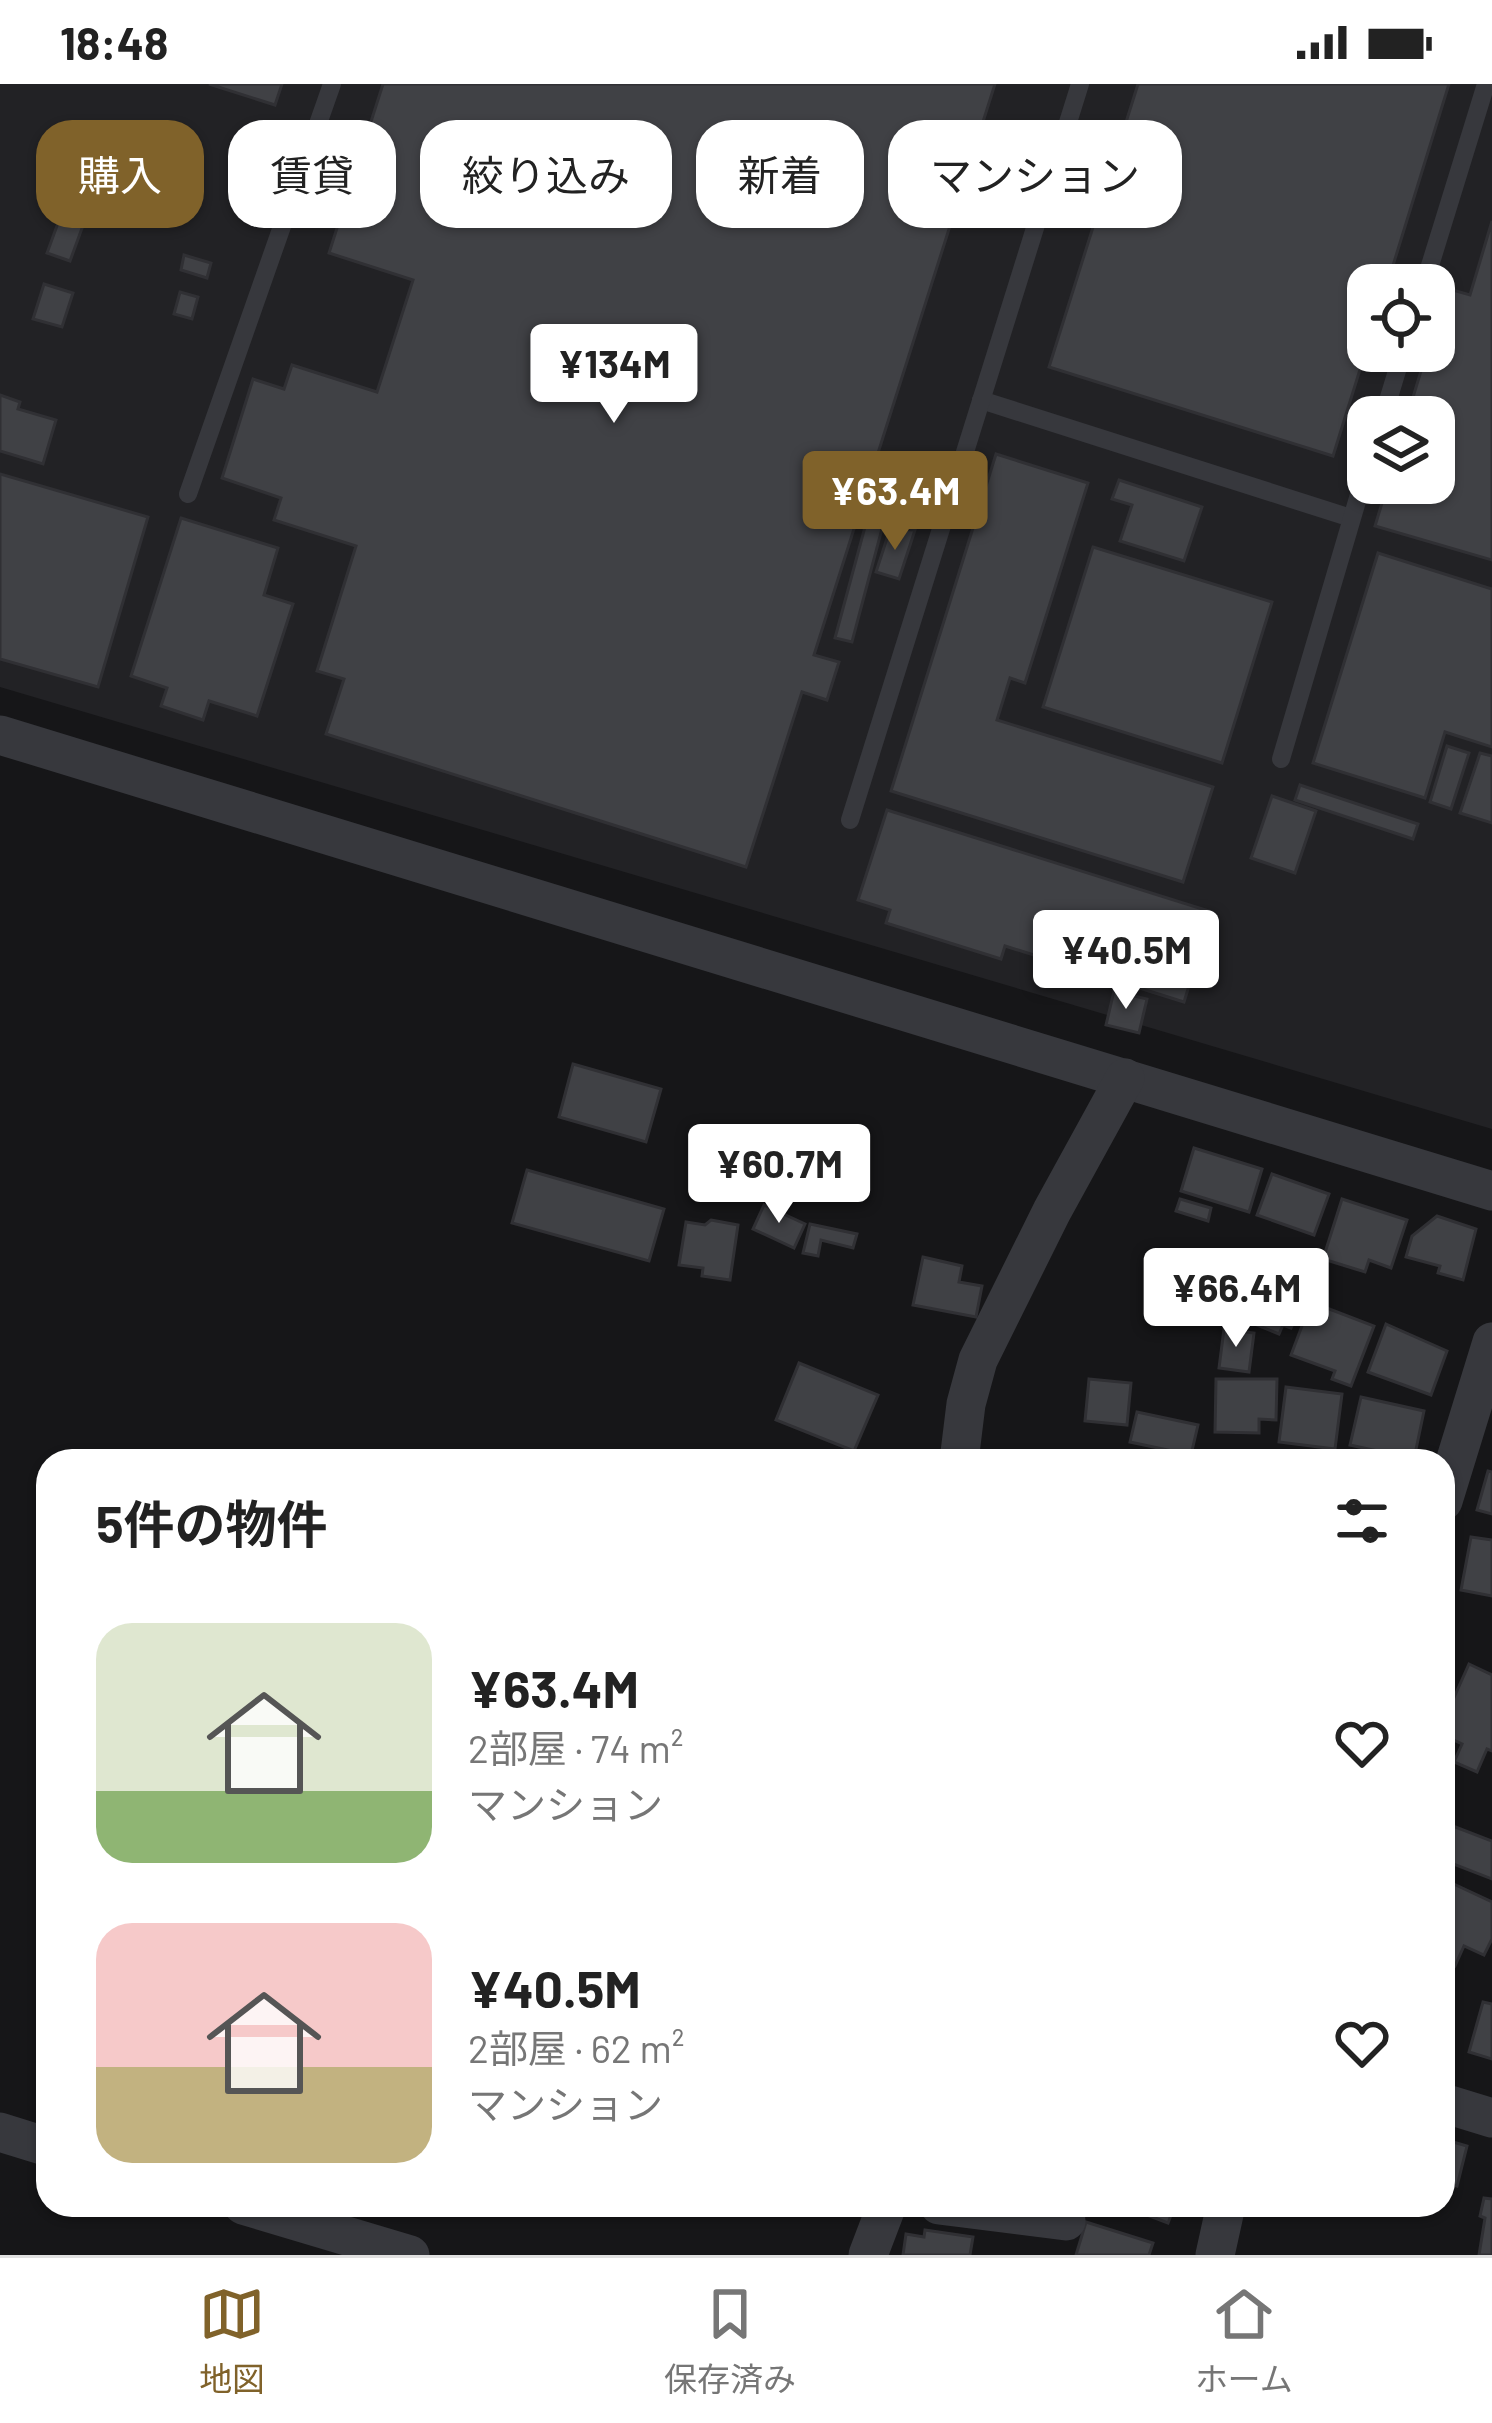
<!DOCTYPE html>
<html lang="ja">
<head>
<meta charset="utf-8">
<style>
  :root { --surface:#fff; --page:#f6f6f6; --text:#222; --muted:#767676; --line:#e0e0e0; --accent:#80622a }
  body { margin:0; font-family:Barlow,"Noto Sans JP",sans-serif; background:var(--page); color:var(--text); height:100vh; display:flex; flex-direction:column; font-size:45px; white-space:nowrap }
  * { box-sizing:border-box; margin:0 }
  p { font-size:39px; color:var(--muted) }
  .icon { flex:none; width:66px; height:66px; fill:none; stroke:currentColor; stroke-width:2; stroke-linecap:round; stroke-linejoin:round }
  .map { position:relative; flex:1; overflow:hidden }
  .side { position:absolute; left:36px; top:1365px; width:1419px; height:768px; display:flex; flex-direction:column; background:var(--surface); border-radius:36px; box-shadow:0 3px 9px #0004 }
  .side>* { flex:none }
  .hud { position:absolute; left:36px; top:36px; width:1422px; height:108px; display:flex; gap:24px }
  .buttons { position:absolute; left:1347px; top:180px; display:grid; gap:24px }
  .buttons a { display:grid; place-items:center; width:108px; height:108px; border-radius:24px; background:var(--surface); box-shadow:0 3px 9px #0004; font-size:60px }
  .price { position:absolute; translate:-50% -102px; padding:0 27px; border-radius:12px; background:#fff; color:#222; font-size:39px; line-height:78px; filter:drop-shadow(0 3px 6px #0008) }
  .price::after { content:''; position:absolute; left:50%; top:72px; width:36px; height:27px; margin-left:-18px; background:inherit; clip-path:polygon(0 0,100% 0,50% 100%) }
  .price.active { background:var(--accent); color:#fff }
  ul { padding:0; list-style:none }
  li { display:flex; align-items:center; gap:36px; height:300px; padding:0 60px }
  li span { display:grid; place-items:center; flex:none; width:336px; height:240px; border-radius:36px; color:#555 }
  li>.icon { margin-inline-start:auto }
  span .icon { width:144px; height:144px; fill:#fffc; stroke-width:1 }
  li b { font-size:51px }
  h2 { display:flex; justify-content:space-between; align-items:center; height:144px; padding:0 60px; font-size:51px }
  .pill { padding:0 42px; border-radius:36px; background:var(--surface); box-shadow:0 3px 9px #0004; font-size:42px; line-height:108px }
  .pill.active { background:var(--accent); color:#fff }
  .status { display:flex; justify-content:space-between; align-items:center; height:84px; padding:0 60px; background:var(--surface); direction:ltr }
  .status svg { height:33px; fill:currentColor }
  .dock { display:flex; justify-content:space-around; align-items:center; height:168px; border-top:3px solid var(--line); background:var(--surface); font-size:33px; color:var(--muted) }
  .dock a { display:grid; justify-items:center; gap:6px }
  .dock .active { color:var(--accent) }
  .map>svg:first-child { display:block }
</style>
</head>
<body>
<div class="status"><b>18:48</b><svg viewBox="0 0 49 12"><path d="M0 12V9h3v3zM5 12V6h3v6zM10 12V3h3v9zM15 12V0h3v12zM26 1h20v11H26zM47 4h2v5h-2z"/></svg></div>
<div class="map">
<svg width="1492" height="2171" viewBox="0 0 1492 2171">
  <rect width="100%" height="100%" fill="#161618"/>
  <path fill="#222225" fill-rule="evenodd" d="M 0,0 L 1492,0 L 1492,1045 L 0,603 ZM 1368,201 L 1434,201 L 1434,267 L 1368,267 ZM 1368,333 L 1434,333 L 1434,399 L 1368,399 Z"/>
  <g fill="#404145" stroke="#303034" stroke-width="3">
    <path d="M 209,0 L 282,0 L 275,21 Z"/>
    <path d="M 383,0 L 995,0 L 814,571 L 839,578 L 827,616 L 802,608 L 746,783 L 326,650 L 344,595 L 317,587 L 356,462 L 274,436 L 281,414 L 222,394 L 253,295 L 284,305 L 292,281 L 377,308 L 413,196 L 329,169 Z"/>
    <path d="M 1138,0 L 1449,0 L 1387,201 L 1368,201 L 1368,260 L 1333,372 L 1049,283 Z"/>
    <path d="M 88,49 L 110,54 L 100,89 L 79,84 Z"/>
    <path d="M 69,109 L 92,117 L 70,177 L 47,169 Z"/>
    <path d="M 1492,137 L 1492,476 L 1375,442 L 1388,399 L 1434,399 L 1434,333 L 1407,333 L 1427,267 L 1434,267 L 1434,243 L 1446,204 L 1470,211 Z"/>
    <path d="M 184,171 L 211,179 L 207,194 L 181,186 Z"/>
    <path d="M 44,200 L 73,209 L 62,243 L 33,235 Z"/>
    <path d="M 180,208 L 198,213 L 192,235 L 174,230 Z"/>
    <path d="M 0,311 L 20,318 L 18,325 L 56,336 L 43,380 L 0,367 Z"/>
    <path d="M 996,370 L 1088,399 L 1025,599 L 1010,594 L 997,636 L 1213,703 L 1183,798 L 891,707 Z"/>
    <path d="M 0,390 L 148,433 L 98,603 L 0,575 Z"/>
    <path d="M 1119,396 L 1202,423 L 1184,477 L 1120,457 L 1132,421 L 1112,415 Z"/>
    <path d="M 876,402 L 892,407 L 852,558 L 835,554 Z"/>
    <path d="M 181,434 L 278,464 L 264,511 L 293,520 L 257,632 L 209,617 L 203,636 L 161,622 L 167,604 L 131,592 Z"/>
    <path d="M 890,445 L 915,446 L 899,495 L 876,488 Z"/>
    <path d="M 1093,463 L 1272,518 L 1222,679 L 1043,623 Z"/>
    <path d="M 1378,469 L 1492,505 L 1492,663 L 1445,648 L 1425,714 L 1313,679 Z"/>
    <path d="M 1447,662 L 1469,669 L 1451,725 L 1430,718 Z"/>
    <path d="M 1480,669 L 1492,672 L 1492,739 L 1460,729 Z"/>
    <path d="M 1300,701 L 1418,740 L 1413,755 L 1295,716 Z"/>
    <path d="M 1272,712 L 1316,727 L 1295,789 L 1251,774 Z"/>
    <path d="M 887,726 L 1212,828 L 1184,918 L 1005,862 L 1001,875 L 886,839 L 890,826 L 858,816 Z"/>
    <path d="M 1114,907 L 1147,915 L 1139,949 L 1106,941 Z"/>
    <path d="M 573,980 L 661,1005 L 646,1058 L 559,1033 Z"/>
    <path d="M 1194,1064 L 1262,1085 L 1249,1128 L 1181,1107 Z"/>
    <path d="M 527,1086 L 664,1125 L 649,1177 L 512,1139 Z"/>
    <path d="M 1272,1090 L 1329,1110 L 1314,1151 L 1257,1131 Z"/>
    <path d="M 1180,1115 L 1211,1124 L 1208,1137 L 1176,1127 Z"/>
    <path d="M 1342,1115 L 1407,1136 L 1391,1184 L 1369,1176 L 1365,1188 L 1323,1175 Z"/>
    <path d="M 764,1121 L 805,1140 L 794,1164 L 753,1145 Z"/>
    <path d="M 1437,1132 L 1476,1145 L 1463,1196 L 1438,1189 L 1440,1182 L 1406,1173 L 1412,1152 Z"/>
    <path d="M 711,1136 L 738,1141 L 730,1196 L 702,1192 L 703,1184 L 679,1181 L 686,1138 L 705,1141 Z"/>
    <path d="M 810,1140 L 857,1150 L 853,1164 L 821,1156 L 818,1172 L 803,1169 Z"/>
    <path d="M 923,1173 L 962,1182 L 959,1198 L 982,1202 L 976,1233 L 913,1221 Z"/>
    <path d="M 1250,1187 L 1268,1194 L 1265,1201 L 1303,1217 L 1291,1244 L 1283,1241 L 1279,1250 L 1232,1231 Z"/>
    <path d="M 1311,1218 L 1374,1242 L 1351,1302 L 1332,1295 L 1335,1287 L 1291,1271 Z"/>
    <path d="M 1386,1240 L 1447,1267 L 1431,1311 L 1368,1288 Z"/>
    <path d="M 1224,1245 L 1254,1249 L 1249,1288 L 1219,1284 Z"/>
    <path d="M 799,1279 L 878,1311 L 854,1367 L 776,1336 Z"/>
    <path d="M 1089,1295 L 1131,1299 L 1127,1341 L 1085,1337 Z"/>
    <path d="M 1216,1295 L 1277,1295 L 1276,1336 L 1259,1335 L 1259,1349 L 1215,1348 Z"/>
    <path d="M 1286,1303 L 1342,1310 L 1335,1365 L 1279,1358 Z"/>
    <path d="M 1361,1313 L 1424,1327 L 1414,1375 L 1350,1361 Z"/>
    <path d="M 1137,1328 L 1198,1341 L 1191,1371 L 1130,1358 Z"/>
    <path d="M 1488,1387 L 1492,1388 L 1492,1430 L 1477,1426 Z"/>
    <path d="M 1471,1453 L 1492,1456 L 1492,1512 L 1461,1506 Z"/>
    <path d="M 1469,1580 L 1492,1591 L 1492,1667 L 1487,1665 L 1477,1688 L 1454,1678 L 1462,1660 L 1443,1651 L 1443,1638 Z"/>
    <path d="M 1445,1739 L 1492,1757 L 1492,1795 L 1443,1776 Z"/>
    <path d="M 1443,1795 L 1492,1818 L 1492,1855 L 1484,1871 L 1464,1862 L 1455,1882 L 1443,1876 Z"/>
    <path d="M 1483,1918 L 1492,1920 L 1492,1975 L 1469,1968 Z"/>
    <path d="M 1443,2055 L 1467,2062 L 1457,2102 L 1448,2099 L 1443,2117 Z"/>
    <path d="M 1484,2114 L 1492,2115 L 1492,2171 L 1479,2171 L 1485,2134 L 1480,2132 Z"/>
    <path d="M 1121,2121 L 1175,2121 L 1168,2139 Z"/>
    <path d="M 1086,2138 L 1153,2159 L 1149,2171 L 1076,2171 Z"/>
    <path d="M 925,2146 L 973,2153 L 970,2171 L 903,2171 L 906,2150 L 924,2153 Z"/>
  </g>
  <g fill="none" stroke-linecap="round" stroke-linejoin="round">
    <g stroke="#37383d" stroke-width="18">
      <path d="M 1424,201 L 1486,0"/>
      <path d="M 981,316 L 1351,434"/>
      <path d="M 1383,333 L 1403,267"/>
      <path d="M 188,410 L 332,0"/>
      <path d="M 1281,675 L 1368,380"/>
      <path d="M 850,736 L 1080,0"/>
    </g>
    <g stroke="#37383d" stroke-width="39">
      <path d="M 0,651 L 1492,1107"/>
      <path d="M 959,1377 L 966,1320 L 978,1276 L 1052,1127 L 1125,994"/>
      <path d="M 1443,1417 L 1492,1258"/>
      <path d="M 1443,2019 L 1492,2034"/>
      <path d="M 0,2048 L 48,2063"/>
      <path d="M 243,2121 L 410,2171"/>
      <path d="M 939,2121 L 1066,2137"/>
      <path d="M 868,2171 L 887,2121"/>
      <path d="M 1215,2171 L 1226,2121"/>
    </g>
  </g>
</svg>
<div class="buttons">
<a><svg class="icon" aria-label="locate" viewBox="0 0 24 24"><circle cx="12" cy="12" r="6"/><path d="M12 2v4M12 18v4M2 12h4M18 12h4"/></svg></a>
<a><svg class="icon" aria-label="layers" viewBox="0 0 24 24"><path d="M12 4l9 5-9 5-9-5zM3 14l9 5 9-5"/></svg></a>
</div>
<b class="price" style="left:614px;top:342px">¥134M</b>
<b class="price active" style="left:895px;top:469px">¥63.4M</b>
<b class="price" style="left:1126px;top:928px">¥40.5M</b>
<b class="price" style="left:779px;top:1142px">¥60.7M</b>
<b class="price" style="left:1236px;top:1266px">¥66.4M</b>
<div class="hud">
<a class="pill active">購入</a>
<a class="pill">賃貸</a>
<a class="pill">絞り込み</a>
<a class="pill">新着</a>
<a class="pill">マンション</a>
</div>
<section class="side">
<h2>5件の物件<svg class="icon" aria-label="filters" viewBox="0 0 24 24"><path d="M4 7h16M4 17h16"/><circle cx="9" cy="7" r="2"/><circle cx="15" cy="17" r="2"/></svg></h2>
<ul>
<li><span style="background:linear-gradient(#dfe7d0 70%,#8fb573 0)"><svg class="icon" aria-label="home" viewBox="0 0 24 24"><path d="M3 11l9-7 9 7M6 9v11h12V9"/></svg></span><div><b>¥63.4M</b><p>2部屋 · 74 m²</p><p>マンション</p></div><svg class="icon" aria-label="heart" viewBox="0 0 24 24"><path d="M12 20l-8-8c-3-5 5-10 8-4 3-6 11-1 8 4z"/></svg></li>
<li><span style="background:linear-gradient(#f6c9c9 60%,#c2b280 0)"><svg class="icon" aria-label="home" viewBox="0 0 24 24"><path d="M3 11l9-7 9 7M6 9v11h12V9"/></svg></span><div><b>¥40.5M</b><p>2部屋 · 62 m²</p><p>マンション</p></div><svg class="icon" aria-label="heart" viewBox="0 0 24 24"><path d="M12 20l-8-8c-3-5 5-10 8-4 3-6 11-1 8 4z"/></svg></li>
</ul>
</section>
</div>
<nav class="dock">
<a class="active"><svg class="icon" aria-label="map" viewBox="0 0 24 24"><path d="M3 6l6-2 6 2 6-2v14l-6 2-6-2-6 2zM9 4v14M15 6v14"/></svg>地図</a>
<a><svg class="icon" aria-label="saved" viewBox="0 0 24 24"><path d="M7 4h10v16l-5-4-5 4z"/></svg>保存済み</a>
<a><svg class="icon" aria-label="home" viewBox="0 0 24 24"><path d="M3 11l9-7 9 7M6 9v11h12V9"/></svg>ホーム</a>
</nav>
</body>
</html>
